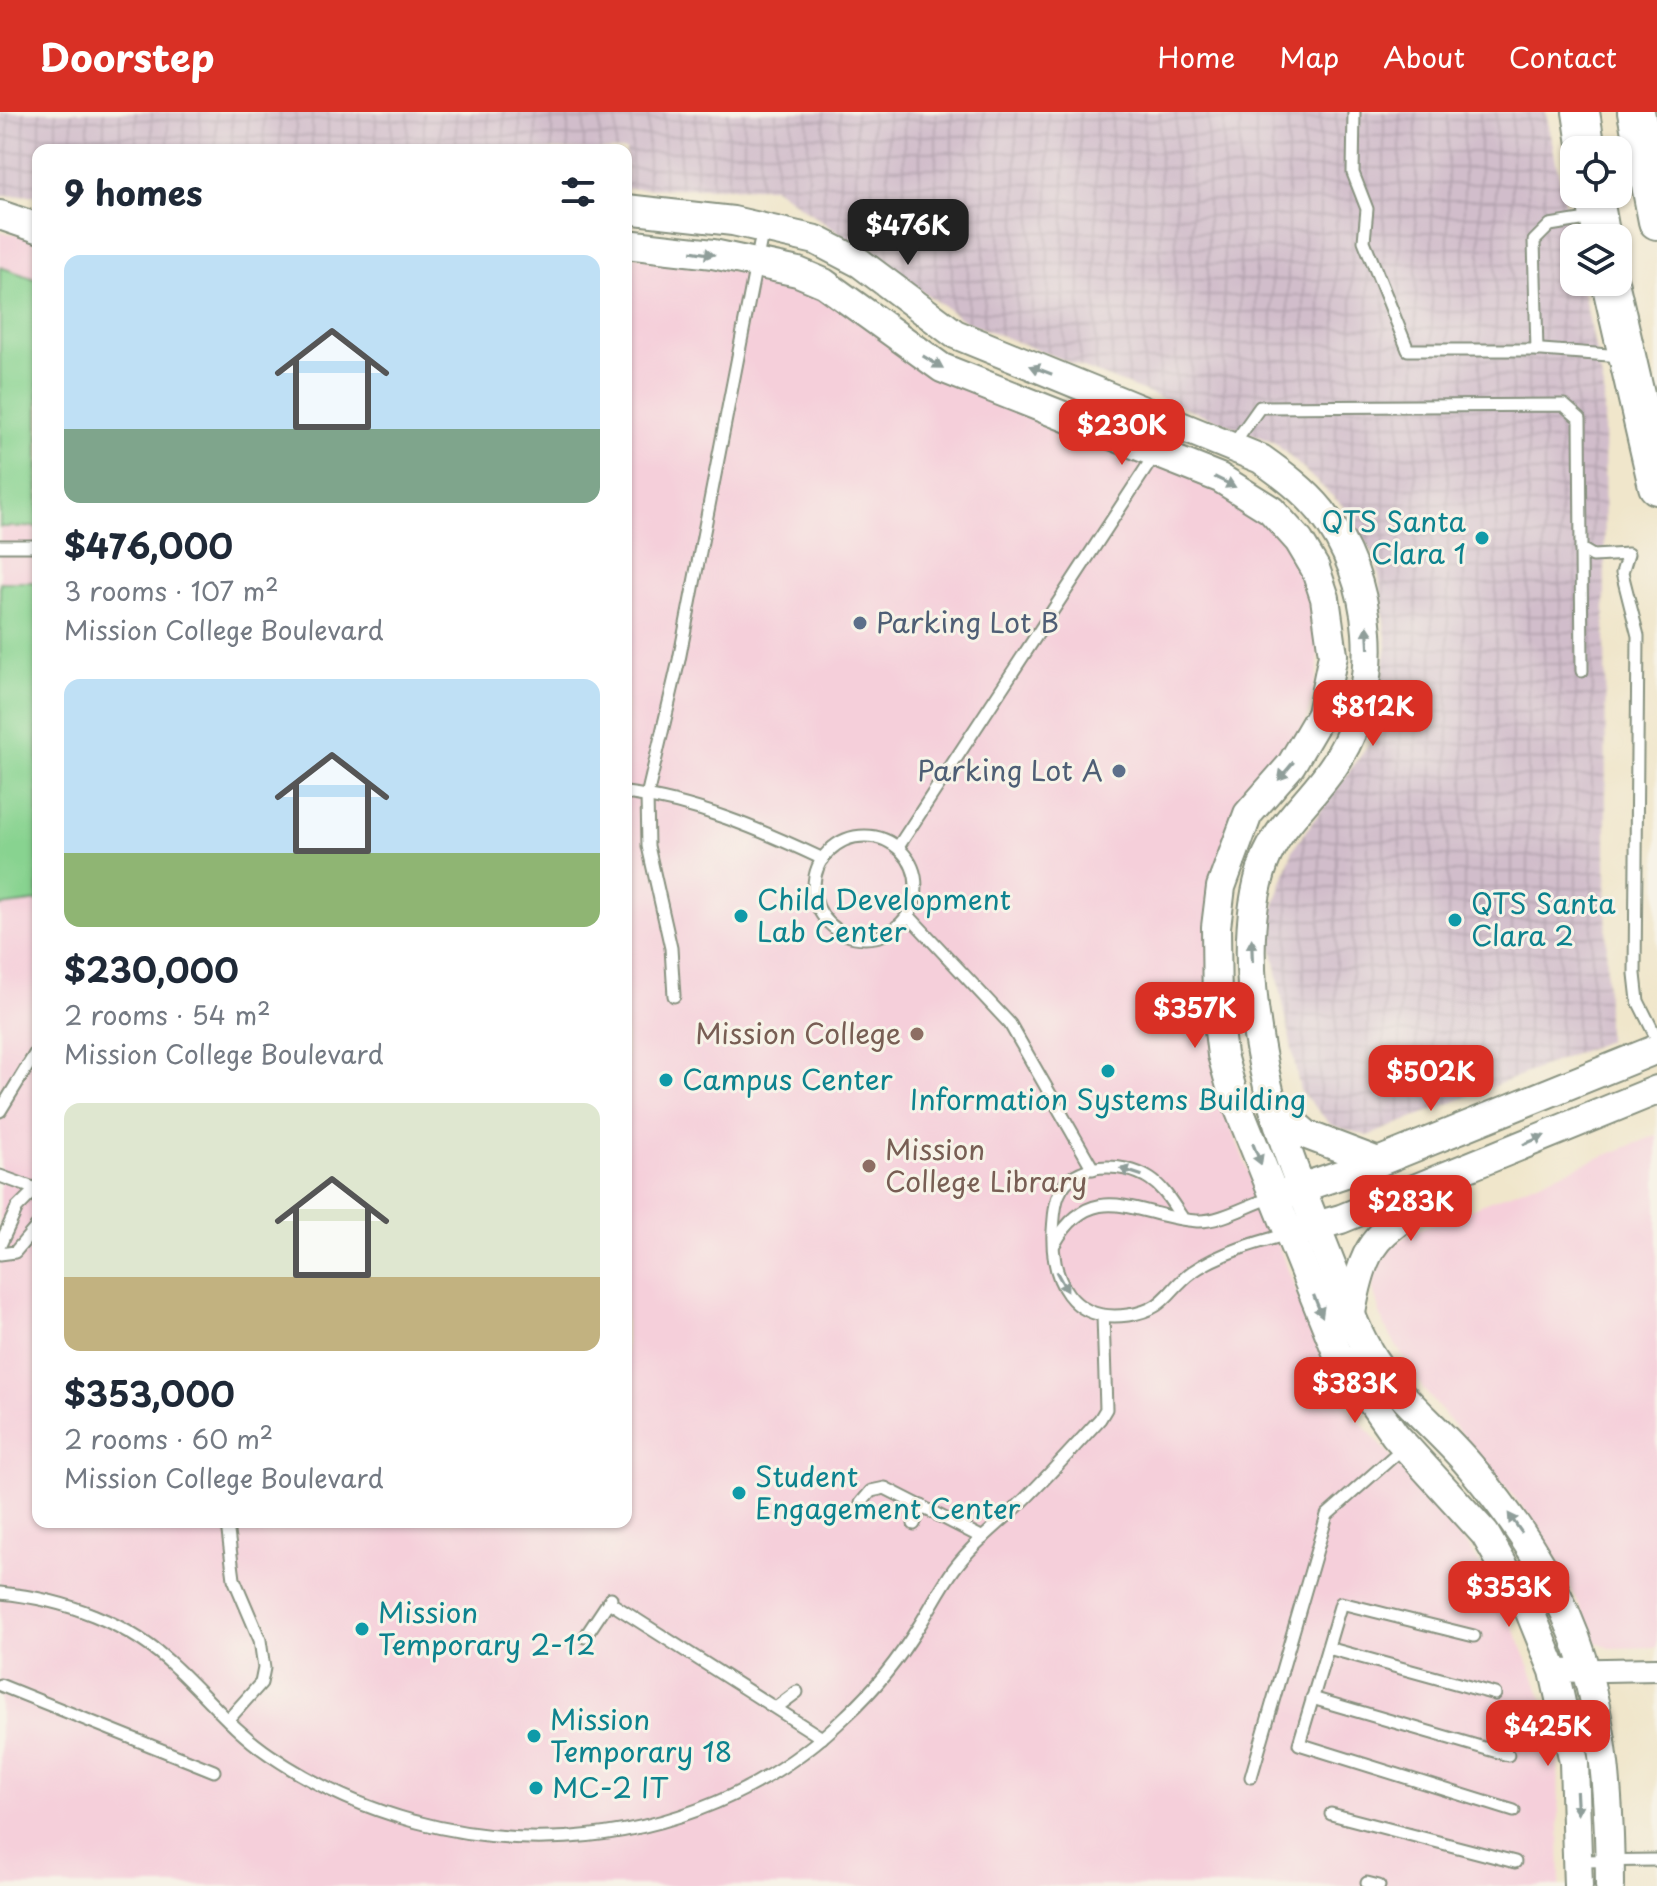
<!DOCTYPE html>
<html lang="en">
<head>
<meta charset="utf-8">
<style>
  :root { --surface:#fff; --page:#f6f6f7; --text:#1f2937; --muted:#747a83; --accent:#d93025 }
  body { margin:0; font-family:"Playpen Sans",sans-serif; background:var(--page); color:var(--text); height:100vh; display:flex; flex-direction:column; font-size:30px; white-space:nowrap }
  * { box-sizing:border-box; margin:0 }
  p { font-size:26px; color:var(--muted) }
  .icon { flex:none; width:44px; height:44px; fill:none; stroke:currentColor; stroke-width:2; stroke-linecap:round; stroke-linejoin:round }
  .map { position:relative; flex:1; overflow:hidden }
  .drawer { position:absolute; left:32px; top:32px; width:600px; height:1384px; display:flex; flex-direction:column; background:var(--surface); border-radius:16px; box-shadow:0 2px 6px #0004 }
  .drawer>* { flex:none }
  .fabs { position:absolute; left:1560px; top:24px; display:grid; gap:16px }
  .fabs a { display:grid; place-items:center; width:72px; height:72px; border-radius:16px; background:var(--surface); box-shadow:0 2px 6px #0004; font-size:40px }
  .price { position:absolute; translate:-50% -68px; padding:0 18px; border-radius:16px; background:var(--accent); color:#fff; font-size:26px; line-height:52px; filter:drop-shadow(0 2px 4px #0008) }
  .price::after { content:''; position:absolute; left:50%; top:48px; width:24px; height:18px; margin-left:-12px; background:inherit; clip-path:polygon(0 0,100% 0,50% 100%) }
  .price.selected { background:#222; color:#fff }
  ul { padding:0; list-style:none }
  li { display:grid; align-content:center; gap:16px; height:424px; padding:0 32px }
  li span { display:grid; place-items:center; height:248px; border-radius:16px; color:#555 }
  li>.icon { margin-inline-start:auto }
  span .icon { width:144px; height:144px; fill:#fffc; stroke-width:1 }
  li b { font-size:34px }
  h2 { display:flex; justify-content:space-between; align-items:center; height:96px; padding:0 32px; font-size:34px }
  header { display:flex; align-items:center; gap:48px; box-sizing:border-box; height:112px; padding:0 40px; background:var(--accent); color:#fff }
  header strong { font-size:38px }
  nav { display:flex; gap:44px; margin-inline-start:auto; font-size:28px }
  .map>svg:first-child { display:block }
</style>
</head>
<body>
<header>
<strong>Doorstep</strong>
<nav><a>Home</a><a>Map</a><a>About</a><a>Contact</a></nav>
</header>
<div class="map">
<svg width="1657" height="1774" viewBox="0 0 1657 1774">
  <defs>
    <pattern id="industrial-grid" width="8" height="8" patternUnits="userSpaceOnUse" patternTransform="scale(2)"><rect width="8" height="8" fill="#d1bdcb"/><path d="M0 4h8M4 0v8" fill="none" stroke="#b3a3af"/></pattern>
  </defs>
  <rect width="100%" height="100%" fill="#f7f3e8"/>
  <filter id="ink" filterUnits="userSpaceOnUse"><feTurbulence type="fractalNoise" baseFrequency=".0125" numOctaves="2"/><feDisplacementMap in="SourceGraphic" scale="16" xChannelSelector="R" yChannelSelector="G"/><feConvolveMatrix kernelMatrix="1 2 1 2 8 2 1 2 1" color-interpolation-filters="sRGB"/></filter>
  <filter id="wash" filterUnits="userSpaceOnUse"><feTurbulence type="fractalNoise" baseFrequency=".006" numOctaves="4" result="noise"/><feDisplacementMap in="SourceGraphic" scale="32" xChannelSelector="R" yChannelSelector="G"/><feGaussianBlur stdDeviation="1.8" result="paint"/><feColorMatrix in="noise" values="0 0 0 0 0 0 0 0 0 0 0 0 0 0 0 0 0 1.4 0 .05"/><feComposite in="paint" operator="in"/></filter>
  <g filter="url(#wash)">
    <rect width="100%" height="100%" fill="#f0e6cb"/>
    <g fill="#f5cfda">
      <path d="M 0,120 L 38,125 L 38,1410 L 626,1410 L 626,143 L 711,153 L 809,176 L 1215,376 L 1257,401 L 1298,446 L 1320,492 L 1318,557 L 1307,608 L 1225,726 L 1223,995 L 1338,1283 L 1469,1436 L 1503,1489 L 1543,1587 L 1558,1650 L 1560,1774 L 0,1774 Z"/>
      <path d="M 1657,1023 L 1657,1535 L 1609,1536 L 1596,1530 L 1564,1461 L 1529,1403 L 1423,1277 L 1384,1214 L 1373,1178 L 1374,1163 L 1389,1135 L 1417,1118 Z"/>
    </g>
    <path fill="url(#industrial-grid)" d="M 0,0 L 1546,0 L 1574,138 L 1574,170 L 1581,170 L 1604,277 L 1607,929 L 1368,1024 L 1331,1013 L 1300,979 L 1268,813 L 1293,737 L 1372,628 L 1387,534 L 1377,447 L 1342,393 L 1275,331 L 966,210 L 773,75 L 626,77 L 626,38 L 38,38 L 38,83 L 0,84 Z"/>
    <g fill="#88d390" stroke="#548862" stroke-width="2">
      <path d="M 0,155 L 38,168 L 38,415 L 0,415 Z"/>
      <path d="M 0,470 L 38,470 L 38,789 L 0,794 Z"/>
    </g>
  </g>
  <g filter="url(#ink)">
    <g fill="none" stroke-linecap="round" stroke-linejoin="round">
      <g stroke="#889280" stroke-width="15">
        <g id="service">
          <path d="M 1354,0 L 1353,61 L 1367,97 L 1364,129 L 1408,238 L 1542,238 L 1622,244"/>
          <path d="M 1537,238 L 1534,129 L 1550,113 L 1593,106"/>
          <path d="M 1233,333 L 1260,295 L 1564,293 L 1580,307 L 1581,437 L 1593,444 L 1628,442 L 1622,461 L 1638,524 L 1635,862 L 1638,889 L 1657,927"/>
          <path d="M 0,434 L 38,434"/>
          <path d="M 1581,437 L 1582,559"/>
          <path d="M 626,681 C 696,690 759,717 823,747"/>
          <circle cx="865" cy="775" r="51"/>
          <path d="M 898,735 L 1148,353 L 1164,310"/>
          <path d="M 908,803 L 1010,912 L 1093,1057"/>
          <path d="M 674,884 L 671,836 L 648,734 L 647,684 L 679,548 L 763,116"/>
          <path d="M 0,999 L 38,937"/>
          <path d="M 0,1064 L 36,1077 L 38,1074"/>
          <path d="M 1181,1104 C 1172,1091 1164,1076 1150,1067 C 1123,1049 1073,1049 1059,1082 C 1054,1093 1054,1107 1053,1119 C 1051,1168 1071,1211 1128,1203 C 1167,1197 1166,1179 1192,1160 C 1219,1141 1258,1130 1289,1122"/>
          <path d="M 1055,1131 C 1094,1063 1140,1106 1197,1109 C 1222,1110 1251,1091 1274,1085"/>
          <path d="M 0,1133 L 17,1096 L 36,1077"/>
          <path d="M 0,1142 L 15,1140 L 38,1113"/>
          <path d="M 861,1391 L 871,1379 L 885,1376 L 983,1426"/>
          <path d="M 914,1412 L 922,1394"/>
          <path d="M 228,1420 L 234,1467 L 260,1528 L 264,1556 L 261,1571 L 228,1608"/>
          <path d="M 0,1481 C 64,1487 129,1510 176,1556 C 207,1585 234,1619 270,1643 C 446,1763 691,1756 847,1603 C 875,1577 899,1547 919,1514 C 931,1495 941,1475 954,1457 C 974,1430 1003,1409 1026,1386 C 1052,1360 1076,1333 1100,1307 L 1106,1297 L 1103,1204"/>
          <path d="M 609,1490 L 822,1626"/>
          <path d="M 1474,1524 L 1341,1491 L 1299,1632 L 1514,1699"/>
          <path d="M 585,1525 L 611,1486"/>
          <path d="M 1328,1536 L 1495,1582"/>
          <path d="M 0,1573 L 214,1659"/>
          <path d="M 1312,1586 L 1508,1643"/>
          <path d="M 777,1595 L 797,1580"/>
          <path d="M 1251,1665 L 1327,1403 L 1405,1334"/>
          <path d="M 1331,1702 L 1515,1750"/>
          <path d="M 1578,1749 L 1657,1748"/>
          <path d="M 1367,1771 L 1379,1774"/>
        </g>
      </g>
      <g stroke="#889280" stroke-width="26">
        <path id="minor" d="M 1554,1559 L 1657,1557"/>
      </g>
      <g stroke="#889280" stroke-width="32">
        <g id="tertiary">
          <path d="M 626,97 L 733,109 L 816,128 L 860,151 L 955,222 L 1261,347 C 1282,362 1304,378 1321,399 C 1375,468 1384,571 1338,647 C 1317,683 1279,710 1264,751 C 1242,813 1251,893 1264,957 C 1278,1024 1306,1088 1331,1152 C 1344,1184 1355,1219 1373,1247 C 1400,1288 1439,1317 1470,1354 C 1587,1493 1609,1596 1610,1774"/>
          <path d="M 0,103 L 38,116"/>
          <path d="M 626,132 L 713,142 L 798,160 L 824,171 L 942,256 L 1220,366 L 1271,398 L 1299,429 L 1315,456 L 1325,486 L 1333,543 L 1321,602 L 1291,653 L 1248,702 L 1221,775 L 1216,815 L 1217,902 L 1222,943 L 1233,982 L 1337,1240 L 1395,1323 L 1485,1422 L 1530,1500 L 1554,1559 L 1574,1650 L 1578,1774"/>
          <path d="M 1276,996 L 1307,1023 L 1378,1050"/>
          <path d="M 1286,1081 L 1378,1050 L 1657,937"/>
          <path d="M 1298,1119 L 1341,1107 L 1657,978"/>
          <path d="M 1351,1201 C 1366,1118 1379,1128 1438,1078"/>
        </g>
      </g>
      <g stroke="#889280" stroke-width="40">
        <g id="primary">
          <path d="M 1581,0 L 1587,38"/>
          <path d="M 1636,0 L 1657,109"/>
          <path d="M 1594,82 L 1602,126"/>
          <path d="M 1610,170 L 1657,374"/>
        </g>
      </g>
      <use href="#service" stroke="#fff" stroke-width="11"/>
      <use href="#minor" stroke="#fff" stroke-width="22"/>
      <use href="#tertiary" stroke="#fff" stroke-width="28"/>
      <use href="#primary" stroke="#fff" stroke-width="36"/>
    </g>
    <defs><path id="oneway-solid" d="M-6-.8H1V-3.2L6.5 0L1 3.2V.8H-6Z" transform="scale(2)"/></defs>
    <g fill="#8f9e9a">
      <use href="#oneway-solid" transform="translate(703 141) rotate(9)"/>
      <use href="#oneway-solid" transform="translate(933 250) rotate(31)"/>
      <use href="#oneway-solid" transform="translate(1041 258) rotate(-159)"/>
      <use href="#oneway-solid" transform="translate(1225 370) rotate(26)"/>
      <use href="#oneway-solid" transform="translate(1368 525) rotate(-93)"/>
      <use href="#oneway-solid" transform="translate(1286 659) rotate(130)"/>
      <use href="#oneway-solid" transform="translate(1252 838) rotate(-92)"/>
      <use href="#oneway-solid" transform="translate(1534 1028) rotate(-23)"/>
      <use href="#oneway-solid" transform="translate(1257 1042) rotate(68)"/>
      <use href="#oneway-solid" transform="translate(1131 1060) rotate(-162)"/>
      <use href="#oneway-solid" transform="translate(1062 1170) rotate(61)"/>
      <use href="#oneway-solid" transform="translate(1318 1194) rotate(68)"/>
      <use href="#oneway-solid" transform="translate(1515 1411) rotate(-125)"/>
      <use href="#oneway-solid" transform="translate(1577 1691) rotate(87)"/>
    </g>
  </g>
  <g fill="#0f9aa8" stroke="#f7f3e8" stroke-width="3">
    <circle cx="1482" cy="426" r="8"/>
    <circle cx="741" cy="804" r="8"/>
    <circle cx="1455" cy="808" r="8"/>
    <circle cx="1108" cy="959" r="8"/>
    <circle cx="666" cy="968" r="8"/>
    <circle cx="739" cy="1381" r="8"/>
    <circle cx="362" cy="1517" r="8"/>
    <circle cx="534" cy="1624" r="8"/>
    <circle cx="536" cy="1676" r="8"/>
  </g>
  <g fill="#5c6f8a" stroke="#f7f3e8" stroke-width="3">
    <circle cx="860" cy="511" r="8"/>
    <circle cx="1119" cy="659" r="8"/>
  </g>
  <g fill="#8d6e63" stroke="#f7f3e8" stroke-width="3">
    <circle cx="917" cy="922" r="8"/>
    <circle cx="869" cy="1054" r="8"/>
  </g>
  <g text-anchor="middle" stroke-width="6" stroke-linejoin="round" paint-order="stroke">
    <g font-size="28" fill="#0d838f" stroke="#f7f3e8" text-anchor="start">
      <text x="1466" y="420" text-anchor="end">QTS Santa<tspan x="1466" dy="32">Clara 1</tspan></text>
      <text x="757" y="798">Child Development<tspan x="757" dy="32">Lab Center</tspan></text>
      <text x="1471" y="802">QTS Santa<tspan x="1471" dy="32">Clara 2</tspan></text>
      <text x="682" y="978">Campus Center</text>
      <text x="1108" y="998" text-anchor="middle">Information Systems Building</text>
      <text x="755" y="1375">Student<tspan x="755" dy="32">Engagement Center</tspan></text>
      <text x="378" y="1511">Mission<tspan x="378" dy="32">Temporary 2-12</tspan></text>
      <text x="550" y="1618">Mission<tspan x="550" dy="32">Temporary 18</tspan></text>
      <text x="552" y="1686">MC-2 IT</text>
    </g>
    <g font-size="28" fill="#4e5e75" stroke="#f7f3e8" text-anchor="start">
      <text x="876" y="521">Parking Lot B</text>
      <text x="1103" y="669" text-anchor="end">Parking Lot A</text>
    </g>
    <g font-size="28" fill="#785e54" stroke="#f7f3e8" text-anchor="end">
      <text x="901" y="932">Mission College</text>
      <text x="885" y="1048" text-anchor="start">Mission<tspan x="885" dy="32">College Library</tspan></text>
    </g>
  </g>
</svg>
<div class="fabs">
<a><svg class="icon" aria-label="locate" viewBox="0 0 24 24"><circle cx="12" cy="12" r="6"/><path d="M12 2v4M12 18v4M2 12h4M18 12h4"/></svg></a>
<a><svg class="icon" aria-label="layers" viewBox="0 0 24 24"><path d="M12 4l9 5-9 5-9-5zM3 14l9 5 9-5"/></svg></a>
</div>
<b class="price selected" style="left:908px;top:155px">$476K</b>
<b class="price" style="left:1122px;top:355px">$230K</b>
<b class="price" style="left:1373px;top:636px">$812K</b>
<b class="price" style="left:1195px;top:938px">$357K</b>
<b class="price" style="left:1431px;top:1001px">$502K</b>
<b class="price" style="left:1411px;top:1131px">$283K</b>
<b class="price" style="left:1355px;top:1313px">$383K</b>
<b class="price" style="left:1509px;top:1517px">$353K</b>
<b class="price" style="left:1548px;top:1656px">$425K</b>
<section class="drawer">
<h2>9 homes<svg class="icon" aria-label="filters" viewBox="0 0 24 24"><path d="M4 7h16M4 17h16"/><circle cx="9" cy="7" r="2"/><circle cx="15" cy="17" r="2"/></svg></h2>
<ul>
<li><span style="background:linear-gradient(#bfe0f5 70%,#7fa58c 0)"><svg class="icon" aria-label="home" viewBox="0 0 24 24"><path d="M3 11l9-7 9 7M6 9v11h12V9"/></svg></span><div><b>$476,000</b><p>3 rooms · 107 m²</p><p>Mission College Boulevard</p></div></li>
<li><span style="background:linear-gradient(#bfe0f5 70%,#8fb573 0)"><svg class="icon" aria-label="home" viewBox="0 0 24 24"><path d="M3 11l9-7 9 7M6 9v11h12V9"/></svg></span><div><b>$230,000</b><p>2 rooms · 54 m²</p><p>Mission College Boulevard</p></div></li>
<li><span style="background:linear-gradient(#dfe7d0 70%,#c2b280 0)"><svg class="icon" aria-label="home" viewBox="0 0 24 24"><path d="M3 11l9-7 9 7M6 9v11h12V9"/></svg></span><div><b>$353,000</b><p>2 rooms · 60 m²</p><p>Mission College Boulevard</p></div></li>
</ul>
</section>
</div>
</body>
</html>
